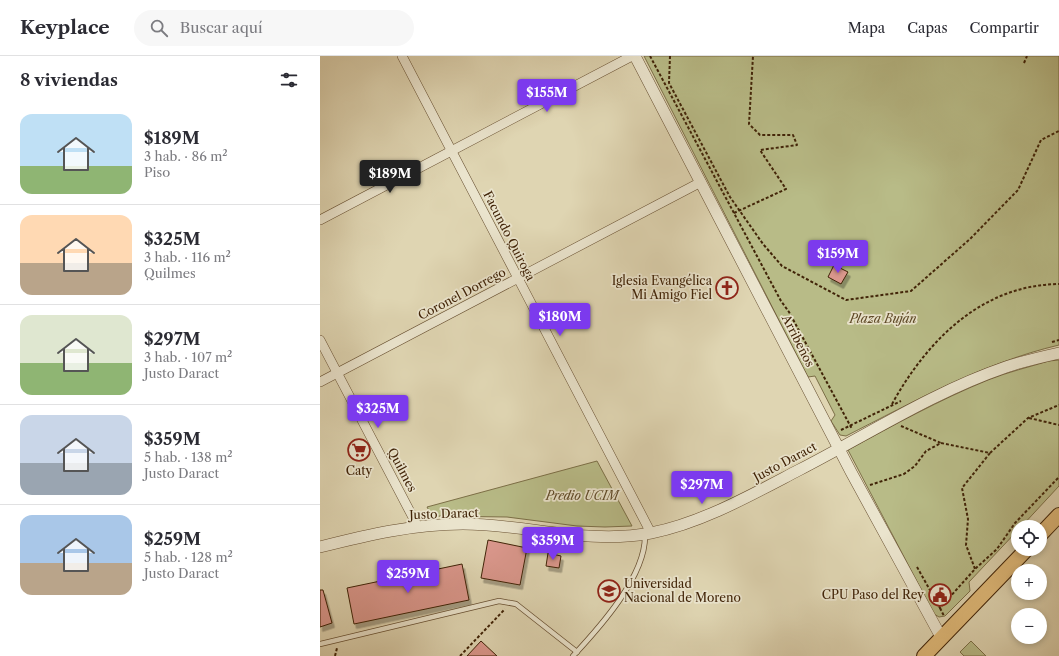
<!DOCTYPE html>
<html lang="es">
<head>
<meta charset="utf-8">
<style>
  :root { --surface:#fff; --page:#f7f7f7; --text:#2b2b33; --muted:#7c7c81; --line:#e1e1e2; --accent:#7c3aed }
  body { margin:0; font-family:"Libre Caslon Text",serif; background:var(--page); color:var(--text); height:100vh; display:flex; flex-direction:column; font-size:15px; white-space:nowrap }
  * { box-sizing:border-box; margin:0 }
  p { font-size:13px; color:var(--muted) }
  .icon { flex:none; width:22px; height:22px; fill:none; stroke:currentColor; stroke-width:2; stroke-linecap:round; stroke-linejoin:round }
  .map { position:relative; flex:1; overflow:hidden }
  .sheet { display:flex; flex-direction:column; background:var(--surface); width:320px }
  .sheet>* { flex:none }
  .tools { position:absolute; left:691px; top:464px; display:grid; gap:8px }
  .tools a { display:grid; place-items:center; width:36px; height:36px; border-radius:50%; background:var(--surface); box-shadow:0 2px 6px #0003; font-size:20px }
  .price { position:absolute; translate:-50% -34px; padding:0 9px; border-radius:4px; background:var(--accent); color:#fff; font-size:13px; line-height:26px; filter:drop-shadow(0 1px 2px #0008) }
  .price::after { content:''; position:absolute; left:50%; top:24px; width:12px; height:9px; margin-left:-6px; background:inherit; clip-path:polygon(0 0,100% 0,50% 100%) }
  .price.selected { background:#222; color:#fff }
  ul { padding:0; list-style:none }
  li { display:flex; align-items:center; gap:12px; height:100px; padding:0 20px }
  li+li { border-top:1px solid var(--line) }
  li span { display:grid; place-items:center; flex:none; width:112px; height:80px; border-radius:12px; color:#555 }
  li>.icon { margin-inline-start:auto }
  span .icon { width:48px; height:48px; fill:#fffc; stroke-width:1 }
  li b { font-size:17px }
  h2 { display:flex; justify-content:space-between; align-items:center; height:48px; padding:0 20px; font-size:17px }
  header { display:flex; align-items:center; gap:24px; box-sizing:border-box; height:56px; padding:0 20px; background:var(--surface); border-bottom:1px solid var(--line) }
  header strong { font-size:19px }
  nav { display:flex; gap:22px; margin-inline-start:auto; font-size:14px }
  .search { width:280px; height:36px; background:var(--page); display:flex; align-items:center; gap:10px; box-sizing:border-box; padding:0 14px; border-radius:22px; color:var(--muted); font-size:15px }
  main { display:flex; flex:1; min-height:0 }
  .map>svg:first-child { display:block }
</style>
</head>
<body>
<header>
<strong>Keyplace</strong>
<div class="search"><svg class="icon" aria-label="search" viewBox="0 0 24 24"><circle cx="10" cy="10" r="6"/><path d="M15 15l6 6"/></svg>Buscar aquí</div>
<nav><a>Mapa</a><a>Capas</a><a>Compartir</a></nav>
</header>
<main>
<section class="sheet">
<h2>8 viviendas<svg class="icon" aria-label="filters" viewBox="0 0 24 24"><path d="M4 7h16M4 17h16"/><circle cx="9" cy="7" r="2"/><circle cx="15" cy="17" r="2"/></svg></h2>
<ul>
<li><span style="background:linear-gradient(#bfe0f5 65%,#8fb573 0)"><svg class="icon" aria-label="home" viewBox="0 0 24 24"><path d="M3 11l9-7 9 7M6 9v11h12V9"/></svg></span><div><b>$189M</b><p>3 hab. · 86 m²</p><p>Piso</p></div></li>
<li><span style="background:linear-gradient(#ffd9b3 60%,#b9a48a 0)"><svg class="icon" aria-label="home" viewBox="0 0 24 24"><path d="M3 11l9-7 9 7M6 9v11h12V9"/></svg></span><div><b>$325M</b><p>3 hab. · 116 m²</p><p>Quilmes</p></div></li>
<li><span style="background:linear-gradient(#dfe7d0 60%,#8fb573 0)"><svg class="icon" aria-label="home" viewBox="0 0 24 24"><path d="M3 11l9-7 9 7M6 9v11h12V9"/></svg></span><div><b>$297M</b><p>3 hab. · 107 m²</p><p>Justo Daract</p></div></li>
<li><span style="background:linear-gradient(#c9d6e8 60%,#9aa5b1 0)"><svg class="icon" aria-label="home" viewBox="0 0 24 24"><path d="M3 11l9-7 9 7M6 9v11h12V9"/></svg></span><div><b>$359M</b><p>5 hab. · 138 m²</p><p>Justo Daract</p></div></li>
<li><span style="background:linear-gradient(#a9c7e8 60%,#b9a48a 0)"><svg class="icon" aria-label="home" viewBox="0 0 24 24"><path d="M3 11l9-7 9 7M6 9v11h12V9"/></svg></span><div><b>$259M</b><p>5 hab. · 128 m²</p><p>Justo Daract</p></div></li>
</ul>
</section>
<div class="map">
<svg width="739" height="600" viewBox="0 0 739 600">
  <defs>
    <filter id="shadow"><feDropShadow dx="2.5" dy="4.5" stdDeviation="0" flood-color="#0004"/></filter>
  </defs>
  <rect width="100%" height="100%" fill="#dfd5b2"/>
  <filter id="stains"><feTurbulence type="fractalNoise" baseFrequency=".005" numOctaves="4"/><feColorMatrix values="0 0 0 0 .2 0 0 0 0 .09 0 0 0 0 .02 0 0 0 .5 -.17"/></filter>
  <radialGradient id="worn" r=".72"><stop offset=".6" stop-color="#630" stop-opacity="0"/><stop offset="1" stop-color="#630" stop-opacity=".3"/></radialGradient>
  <g fill="#b8bb87" stroke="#7c6f47">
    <path d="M 324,0 L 739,0 L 739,289 C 663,307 595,345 526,380 L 520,379 L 511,365 L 515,359 L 495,320 L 488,321 Z"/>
    <path d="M 739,304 L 739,430 L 701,471 L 698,471 L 698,474 L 649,526 L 650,535 L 625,560 L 619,561 L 614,558 L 528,394 C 574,369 619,344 668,324 C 688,316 709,311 729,305 Z"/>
    <path d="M 277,405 L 312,470 L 285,471 L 257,470 L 187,461 L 112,460 L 107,451 Z"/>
    <path d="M 651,585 L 666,600 L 644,600 L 640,596 Z"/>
  </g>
  <g fill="#da978c" stroke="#402307" filter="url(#shadow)">
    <path d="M 514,209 L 528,216 L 521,228 L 508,221 Z"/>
    <path d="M 168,484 L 207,492 L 200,529 L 161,522 Z"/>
    <path d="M 228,497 L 241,500 L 239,512 L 226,510 Z"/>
    <path d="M 142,508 L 149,544 L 34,568 L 27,532 Z"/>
    <path d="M 0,534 L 3,534 L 12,567 L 0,571 Z"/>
    <path d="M 161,585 L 177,600 L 147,600 Z"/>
  </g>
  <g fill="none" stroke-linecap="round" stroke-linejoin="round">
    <g stroke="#685032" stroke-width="6">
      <g id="service">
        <path d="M 0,588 L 179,545 L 196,548 L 257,596"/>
        <path d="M 253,600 C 280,571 326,520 325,479"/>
      </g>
    </g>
    <g stroke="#685032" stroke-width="10">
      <g id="minor">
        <path d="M 82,0 L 331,477"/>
        <path d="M 0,164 L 312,0"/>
        <path d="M 0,284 L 98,471"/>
        <path d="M 0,326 L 381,126"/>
      </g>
    </g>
    <g stroke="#685032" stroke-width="12">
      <g id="tertiary">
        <path d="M 315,0 L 531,416 L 621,581"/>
        <path d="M 0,491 C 47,479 94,468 143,468 C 206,468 268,489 331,477 C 382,467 433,438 479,414 C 547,379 613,336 686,311 C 703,305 721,301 739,297"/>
      </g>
    </g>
    <g stroke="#402307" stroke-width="16">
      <g id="primary">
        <path d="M 720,479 L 739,459"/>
        <path d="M 604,600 L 707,493"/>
      </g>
    </g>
    <g stroke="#402307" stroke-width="2" stroke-dasharray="3 2" stroke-linecap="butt">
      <path d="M 330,0 L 461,245 L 469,256 L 532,373"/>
      <path d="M 350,0 L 349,27 L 410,141 L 443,188 L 462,210 L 526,244 L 591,235 L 650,183 L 698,134 L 721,84 L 739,75"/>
      <path d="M 704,7 L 707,0"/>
      <path d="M 414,157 L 466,133 L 440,94 L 477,89 L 473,79 L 440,79 L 429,68 L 433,0"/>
      <path d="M 732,286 L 739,284"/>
      <path d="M 572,348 C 607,285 661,229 739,228"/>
      <path d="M 709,362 L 739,369"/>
      <path d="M 581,370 L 621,387"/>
      <path d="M 521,374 L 581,345"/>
      <path d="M 670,397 L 708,362 L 739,349"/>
      <path d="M 550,429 L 584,418 L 595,410 L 606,395 L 621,387 L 670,397 L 642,432 L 648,463 L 646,489 L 655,513"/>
      <path d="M 597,511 L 620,552 L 655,513 L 677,493 L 695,467 L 739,421"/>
      <path d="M 620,552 L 624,560"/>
      <path d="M 15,600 L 17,592"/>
      <path d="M 140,600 L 185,553"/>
    </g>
    <use href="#service" stroke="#eae4cd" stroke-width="4.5"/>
    <use href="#minor" stroke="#eae4cd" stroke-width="9"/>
    <use href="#tertiary" stroke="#eae4cd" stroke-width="11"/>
    <use href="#primary" stroke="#e0ba79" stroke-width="14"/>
  </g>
  <defs>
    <g id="church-ring" transform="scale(1.15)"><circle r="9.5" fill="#eae4cd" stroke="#8f2418" stroke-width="1.5"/><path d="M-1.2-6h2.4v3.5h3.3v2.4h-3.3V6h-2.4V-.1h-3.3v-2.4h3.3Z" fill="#8f2418"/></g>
    <g id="supermarket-ring" transform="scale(1.15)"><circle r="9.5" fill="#eae4cd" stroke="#8f2418" stroke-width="1.5"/><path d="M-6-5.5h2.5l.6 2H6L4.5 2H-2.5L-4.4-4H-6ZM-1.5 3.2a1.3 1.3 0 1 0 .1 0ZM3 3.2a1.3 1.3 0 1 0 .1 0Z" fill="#8f2418"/></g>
    <g id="university-ring" transform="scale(1.15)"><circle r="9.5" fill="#eae4cd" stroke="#8f2418" stroke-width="1.5"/><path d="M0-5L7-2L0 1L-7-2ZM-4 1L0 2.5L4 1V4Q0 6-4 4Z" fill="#8f2418"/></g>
    <g id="civic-ring" transform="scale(1.15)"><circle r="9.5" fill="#eae4cd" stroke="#8f2418" stroke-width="1.5"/><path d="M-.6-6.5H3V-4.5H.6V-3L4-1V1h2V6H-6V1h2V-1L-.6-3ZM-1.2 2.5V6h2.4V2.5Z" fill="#8f2418"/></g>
  </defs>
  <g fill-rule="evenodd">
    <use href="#church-ring" x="407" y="232"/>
    <use href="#supermarket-ring" x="39" y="394"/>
    <use href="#university-ring" x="289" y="535"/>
    <use href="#civic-ring" x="620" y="539"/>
  </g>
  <g text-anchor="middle" stroke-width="3.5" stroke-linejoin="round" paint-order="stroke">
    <g font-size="12" fill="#402307" stroke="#eae4cd">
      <text transform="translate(189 180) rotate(63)" y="4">Facundo Quiroga</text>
      <text transform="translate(142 238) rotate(-28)" y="4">Coronel Dorrego</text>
      <text transform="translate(478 285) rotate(63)" y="4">Arribeños</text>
      <text transform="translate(465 406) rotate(-28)" y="4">Justo Daract</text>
      <text transform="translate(82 414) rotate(62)" y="4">Quilmes</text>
      <text transform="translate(124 458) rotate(-2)" y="4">Justo Daract</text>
    </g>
    <g font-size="12" fill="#402307" stroke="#eae4cd" text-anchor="end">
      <text x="392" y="229">Iglesia Evangélica<tspan x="392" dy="14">Mi Amigo Fiel</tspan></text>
      <text x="39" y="419" text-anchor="middle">Caty</text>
      <text x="304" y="532" text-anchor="start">Universidad<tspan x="304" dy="14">Nacional de Moreno</tspan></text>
      <text x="604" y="543">CPU Paso del Rey</text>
    </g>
    <g font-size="12" font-style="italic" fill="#5e4927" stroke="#eae4cd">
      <text x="563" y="267">Plaza Buján</text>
      <text x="262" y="444">Predio UCIM</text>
    </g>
  </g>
  <rect width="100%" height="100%" filter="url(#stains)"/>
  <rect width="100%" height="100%" fill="url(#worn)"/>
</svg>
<div class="tools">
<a><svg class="icon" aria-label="locate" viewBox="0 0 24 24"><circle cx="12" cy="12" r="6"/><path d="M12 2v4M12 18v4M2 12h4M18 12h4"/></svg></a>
<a>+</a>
<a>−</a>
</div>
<b class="price" style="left:227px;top:57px">$155M</b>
<b class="price selected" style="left:70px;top:138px">$189M</b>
<b class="price" style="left:518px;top:218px">$159M</b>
<b class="price" style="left:240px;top:281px">$180M</b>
<b class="price" style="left:58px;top:373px">$325M</b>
<b class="price" style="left:382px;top:449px">$297M</b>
<b class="price" style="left:233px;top:505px">$359M</b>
<b class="price" style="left:88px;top:538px">$259M</b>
</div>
</main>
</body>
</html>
